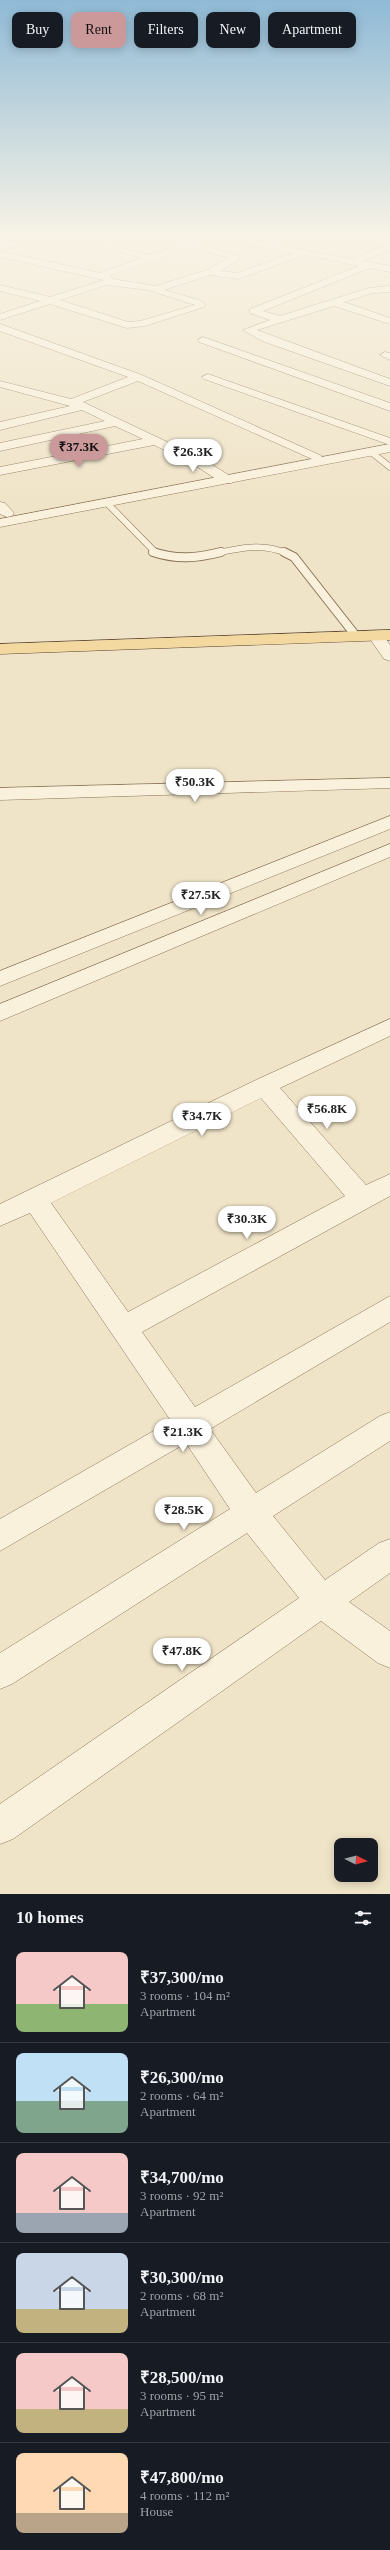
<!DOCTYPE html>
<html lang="en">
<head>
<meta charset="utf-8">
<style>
  :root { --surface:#171b24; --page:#20242c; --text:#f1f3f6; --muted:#9ea1a6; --line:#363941; --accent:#cc999b }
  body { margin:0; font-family:"Times New Roman",serif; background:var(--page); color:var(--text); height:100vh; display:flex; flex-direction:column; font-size:15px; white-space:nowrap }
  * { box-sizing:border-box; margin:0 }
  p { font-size:13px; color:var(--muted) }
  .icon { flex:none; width:22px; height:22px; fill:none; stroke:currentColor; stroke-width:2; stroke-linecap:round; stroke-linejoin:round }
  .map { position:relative; height:1894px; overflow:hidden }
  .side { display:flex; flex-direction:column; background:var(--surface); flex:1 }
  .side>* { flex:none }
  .banner { position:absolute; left:12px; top:12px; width:366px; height:36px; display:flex; gap:8px }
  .needle { width:26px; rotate:96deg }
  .controls { position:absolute; left:334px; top:1838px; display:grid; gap:8px }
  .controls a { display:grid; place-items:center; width:44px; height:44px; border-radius:8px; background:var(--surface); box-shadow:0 2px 10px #0003; font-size:20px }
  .price { position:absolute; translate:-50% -34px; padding:0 9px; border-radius:14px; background:#fff; color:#222; font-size:13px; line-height:26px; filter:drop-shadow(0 1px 2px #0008) }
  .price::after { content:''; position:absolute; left:50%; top:24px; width:12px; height:9px; margin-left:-6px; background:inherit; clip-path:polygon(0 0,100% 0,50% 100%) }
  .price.active { background:var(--accent); color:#111 }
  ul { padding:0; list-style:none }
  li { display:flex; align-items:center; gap:12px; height:100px; padding:0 16px }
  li+li { border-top:1px solid var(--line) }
  li span { display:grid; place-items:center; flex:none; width:112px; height:80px; border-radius:8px; color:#555 }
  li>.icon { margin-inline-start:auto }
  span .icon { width:48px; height:48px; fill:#fffc; stroke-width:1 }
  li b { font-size:17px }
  h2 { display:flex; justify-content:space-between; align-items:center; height:48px; padding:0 16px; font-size:17px }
  .pill { padding:0 14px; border-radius:8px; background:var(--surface); box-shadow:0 2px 10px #0003; font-size:14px; line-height:36px }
  .pill.active { background:var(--accent); color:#111 }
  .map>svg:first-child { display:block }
</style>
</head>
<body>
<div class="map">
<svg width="390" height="1894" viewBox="0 0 390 1894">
  <rect width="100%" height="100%" fill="#f0e4c8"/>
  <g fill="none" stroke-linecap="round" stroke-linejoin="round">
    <g stroke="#8d765c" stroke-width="7">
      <g id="service-far1">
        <path d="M 371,452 L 390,467"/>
        <path d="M 107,503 L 156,553"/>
        <path d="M 217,553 C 240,548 263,543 286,553"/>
      </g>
    </g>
    <g stroke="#8d765c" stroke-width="10">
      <g id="service">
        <path d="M 153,552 C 177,560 197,558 221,552"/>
        <path d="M 284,552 L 294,557 L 356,636"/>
      </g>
    </g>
    <g stroke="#8d765c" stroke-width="1">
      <g id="minor">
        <path d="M 28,237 L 40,237 L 0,251 L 0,245 Z"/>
        <path d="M 61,237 L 75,237 L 151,255 L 183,244 L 161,237 L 175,237 L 239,256 L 239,260 L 220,271 L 237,273 L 294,253 L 224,240 L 220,237 L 236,237 L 351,259 L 389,245 L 360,240 L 356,237 L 390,239 L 390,250 L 362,261 L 390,266 L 390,272 L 370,268 L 263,311 L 280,316 L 369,288 L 390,286 L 390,292 L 373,293 L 344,302 L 390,318 L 390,324 L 334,306 L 257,330 L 390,379 L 390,386 L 262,341 L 243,330 L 270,320 L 250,313 L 250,309 L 359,266 L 305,255 L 238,279 L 210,275 L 164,290 L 199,300 L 205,304 L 204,307 L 145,326 L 127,328 L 50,304 L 0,320 L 0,314 L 40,301 L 0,291 L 0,285 L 50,297 L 104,280 L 0,257 L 0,251 L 100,273 L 142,258 ZM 193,247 L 228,258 L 207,270 L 156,286 L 112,279 L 110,275 ZM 107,285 L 148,290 L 195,305 L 140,321 L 128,322 L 60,300 Z"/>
        <path d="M 0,324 L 142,375 L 322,456 L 320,459 L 312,459 L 138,381 L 83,402 L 201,458 L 232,477 L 233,480 L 232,483 L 222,483 L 193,464 L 154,445 L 0,475 L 0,467 L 143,439 L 115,426 L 0,451 L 0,443 L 105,421 L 82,410 L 0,430 L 0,422 L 70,406 L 0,387 L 0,381 L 71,399 L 128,377 L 0,331 Z"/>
        <path d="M 203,337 L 390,403 L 390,411 L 199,342 L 198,340 Z"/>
        <path d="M 385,352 L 390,353 L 390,360 L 380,355 Z"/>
        <path d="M 208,374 L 390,438 L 390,445 L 204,379 L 202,377 Z"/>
        <path d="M 0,502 L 5,503 L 14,513 L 12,516 L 7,517 L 0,514 Z"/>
        <path d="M 376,631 L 382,633 L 390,645 L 390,661 L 384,659 L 368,636 Z"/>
        <path d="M 390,778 L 390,788 L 0,800 L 0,788 Z"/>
        <path d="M 390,816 L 390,829 L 0,986 L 0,971 Z"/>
        <path d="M 390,844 L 390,857 L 0,1021 L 0,1004 Z"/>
        <path d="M 390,1019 L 390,1036 L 280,1088 L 366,1185 L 390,1174 L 390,1196 L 142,1332 L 195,1407 L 390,1296 L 390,1322 L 210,1429 L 256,1493 L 380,1416 L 390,1412 L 390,1441 L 273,1516 L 325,1580 L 379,1543 L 390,1539 L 390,1573 L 349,1602 L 390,1631 L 390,1668 L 378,1663 L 321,1621 L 13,1839 L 0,1844 L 0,1804 L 299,1598 L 247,1533 L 12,1684 L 0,1689 L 0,1653 L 230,1509 L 186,1443 L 0,1551 L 0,1519 L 171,1421 L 30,1213 L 0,1226 L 0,1204 L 256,1080 ZM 261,1098 L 345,1196 L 128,1312 L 51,1203 Z"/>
      </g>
    </g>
    <g stroke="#8d765c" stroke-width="1">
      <path id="tertiary" d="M 390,444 L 390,452 L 0,527 L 0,519 Z"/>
    </g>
    <g stroke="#5b4430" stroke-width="1">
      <path id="primary" d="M 390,630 L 390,640 L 0,654 L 0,644 Z"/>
    </g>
    <use href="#service-far1" stroke="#faf1dc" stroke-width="6"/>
    <use href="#service" stroke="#faf1dc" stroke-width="8"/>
    <use href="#minor" fill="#faf1dc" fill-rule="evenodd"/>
    <use href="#tertiary" fill="#faf1dc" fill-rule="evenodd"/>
    <use href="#primary" fill="#f3d9a0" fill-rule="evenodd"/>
  </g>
  <linearGradient id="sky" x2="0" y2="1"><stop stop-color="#8fbad6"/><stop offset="0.47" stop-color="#f8f3e6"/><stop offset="1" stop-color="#f8f3e6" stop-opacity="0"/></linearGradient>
  <rect width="390" height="502" fill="url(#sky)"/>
</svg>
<div class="controls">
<a><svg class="needle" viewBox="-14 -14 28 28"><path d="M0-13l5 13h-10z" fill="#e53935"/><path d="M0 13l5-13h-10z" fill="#9ea1a6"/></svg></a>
</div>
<b class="price active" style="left:79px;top:468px">₹37.3K</b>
<b class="price" style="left:193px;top:473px">₹26.3K</b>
<b class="price" style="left:195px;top:803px">₹50.3K</b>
<b class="price" style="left:201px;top:916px">₹27.5K</b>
<b class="price" style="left:327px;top:1130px">₹56.8K</b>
<b class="price" style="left:202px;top:1137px">₹34.7K</b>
<b class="price" style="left:247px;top:1240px">₹30.3K</b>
<b class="price" style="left:183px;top:1453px">₹21.3K</b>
<b class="price" style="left:184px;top:1531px">₹28.5K</b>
<b class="price" style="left:182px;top:1672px">₹47.8K</b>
<div class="banner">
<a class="pill">Buy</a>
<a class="pill active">Rent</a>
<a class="pill">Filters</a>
<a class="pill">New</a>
<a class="pill">Apartment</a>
</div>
</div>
<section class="side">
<h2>10 homes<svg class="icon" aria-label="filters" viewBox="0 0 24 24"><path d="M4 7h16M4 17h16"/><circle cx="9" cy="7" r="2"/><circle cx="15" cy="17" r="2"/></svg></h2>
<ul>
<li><span style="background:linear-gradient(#f6c9c9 65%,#8fb573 0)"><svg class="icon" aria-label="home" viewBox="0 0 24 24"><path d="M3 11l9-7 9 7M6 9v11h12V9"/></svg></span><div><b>₹37,300/mo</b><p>3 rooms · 104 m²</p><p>Apartment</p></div></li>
<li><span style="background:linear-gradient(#bfe0f5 60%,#7fa58c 0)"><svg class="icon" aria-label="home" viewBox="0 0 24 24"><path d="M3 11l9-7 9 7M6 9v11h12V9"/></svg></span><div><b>₹26,300/mo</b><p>2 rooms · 64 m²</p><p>Apartment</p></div></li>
<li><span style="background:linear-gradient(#f6c9c9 75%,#9aa5b1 0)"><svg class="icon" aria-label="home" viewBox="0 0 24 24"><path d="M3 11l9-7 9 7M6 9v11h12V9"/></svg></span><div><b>₹34,700/mo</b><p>3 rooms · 92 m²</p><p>Apartment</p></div></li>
<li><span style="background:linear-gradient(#c9d6e8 70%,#c2b280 0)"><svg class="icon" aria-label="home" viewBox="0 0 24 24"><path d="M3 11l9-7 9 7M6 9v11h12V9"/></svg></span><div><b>₹30,300/mo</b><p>2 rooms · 68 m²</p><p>Apartment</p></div></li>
<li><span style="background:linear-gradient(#f6c9c9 70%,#c2b280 0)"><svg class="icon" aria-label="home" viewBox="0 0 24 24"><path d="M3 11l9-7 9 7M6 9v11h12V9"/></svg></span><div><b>₹28,500/mo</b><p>3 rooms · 95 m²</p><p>Apartment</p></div></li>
<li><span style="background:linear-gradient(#ffd9b3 75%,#b9a48a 0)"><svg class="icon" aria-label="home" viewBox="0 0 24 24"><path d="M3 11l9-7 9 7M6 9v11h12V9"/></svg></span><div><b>₹47,800/mo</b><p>4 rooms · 112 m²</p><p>House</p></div></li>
</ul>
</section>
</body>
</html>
